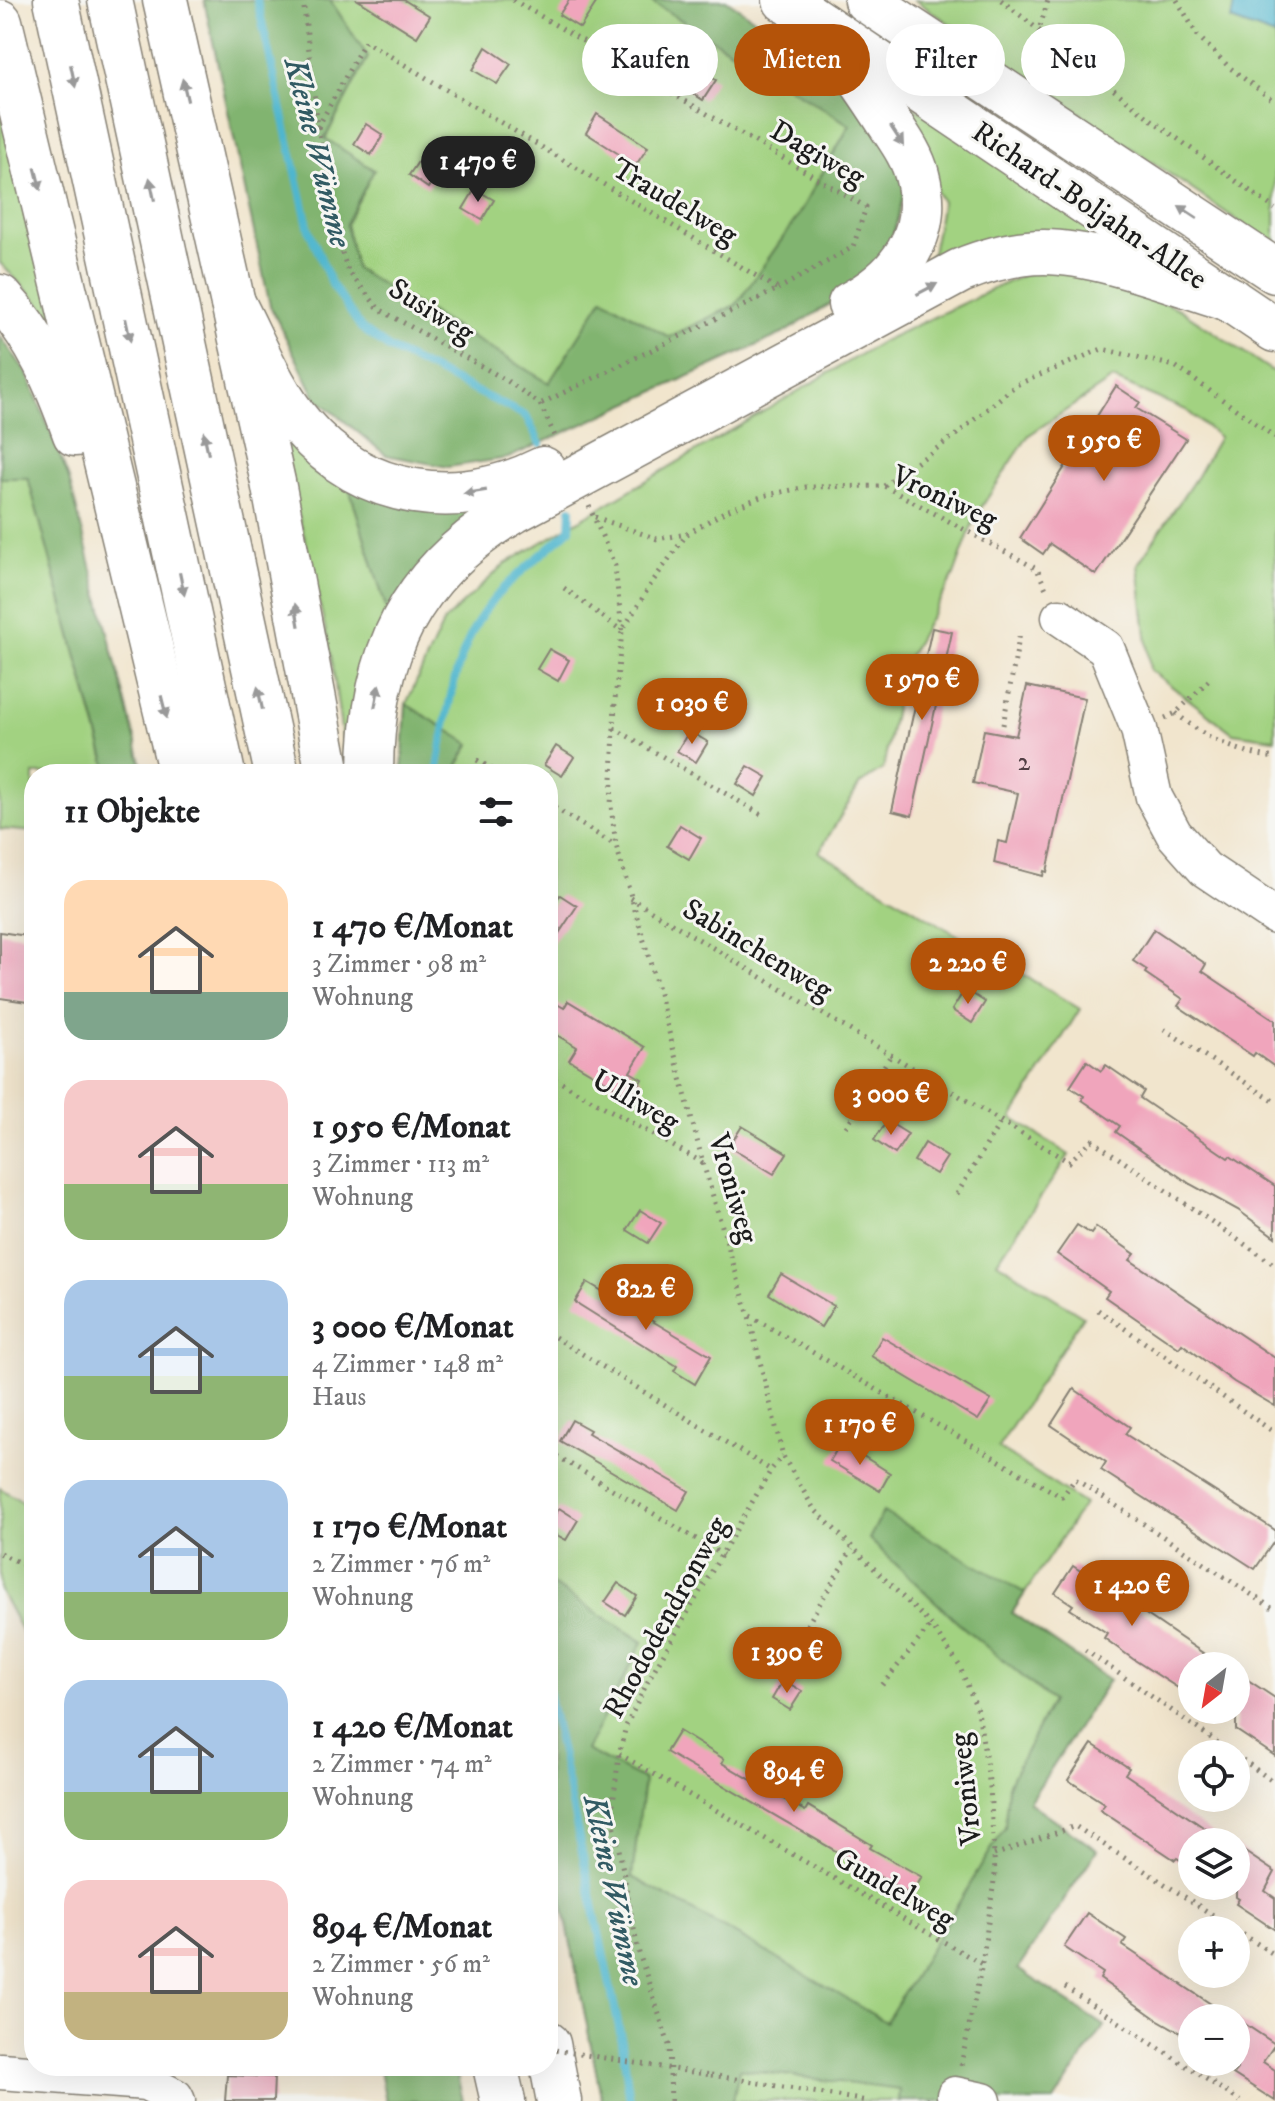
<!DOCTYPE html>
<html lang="de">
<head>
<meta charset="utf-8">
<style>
  :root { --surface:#fff; --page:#f6f6f6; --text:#202124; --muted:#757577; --accent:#b45309 }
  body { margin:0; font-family:"IM FELL DW Pica",serif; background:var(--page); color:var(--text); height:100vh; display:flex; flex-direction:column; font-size:30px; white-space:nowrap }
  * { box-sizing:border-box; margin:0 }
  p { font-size:26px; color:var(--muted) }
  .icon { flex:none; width:44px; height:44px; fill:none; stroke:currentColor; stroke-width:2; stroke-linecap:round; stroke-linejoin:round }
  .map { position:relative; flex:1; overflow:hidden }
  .details { position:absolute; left:24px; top:764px; width:534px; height:1312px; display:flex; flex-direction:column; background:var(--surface); border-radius:32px; box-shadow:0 8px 32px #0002 }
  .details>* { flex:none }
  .banner { position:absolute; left:582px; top:24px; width:572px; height:72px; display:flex; gap:16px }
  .needle { width:52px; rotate:211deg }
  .tools { position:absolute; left:1178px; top:1652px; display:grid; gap:16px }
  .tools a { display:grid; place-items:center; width:72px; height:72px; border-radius:50%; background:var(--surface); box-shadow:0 8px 32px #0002; font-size:40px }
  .price { position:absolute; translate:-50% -68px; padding:0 18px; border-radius:28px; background:var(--accent); color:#fff; font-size:26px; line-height:52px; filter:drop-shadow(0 2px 4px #0008) }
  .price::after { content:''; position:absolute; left:50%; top:48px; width:24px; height:18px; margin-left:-12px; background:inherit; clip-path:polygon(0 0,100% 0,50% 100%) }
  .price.on { background:#222; color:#fff }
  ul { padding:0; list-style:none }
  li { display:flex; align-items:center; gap:24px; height:200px; padding:0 40px }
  li span { display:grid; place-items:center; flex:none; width:224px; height:160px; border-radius:24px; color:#555 }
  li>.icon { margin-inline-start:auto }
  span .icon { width:96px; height:96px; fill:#fffc; stroke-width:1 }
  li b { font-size:34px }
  h2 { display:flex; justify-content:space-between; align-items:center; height:96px; padding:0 40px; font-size:34px }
  .pill { padding:0 28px; border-radius:36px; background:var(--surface); box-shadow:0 8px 32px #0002; font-size:28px; line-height:72px }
  .pill.on { background:var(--accent); color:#fff }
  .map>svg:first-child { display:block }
</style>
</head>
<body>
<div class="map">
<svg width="1275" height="2101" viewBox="0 0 1275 2101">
  <rect width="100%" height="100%" fill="#f6f6f2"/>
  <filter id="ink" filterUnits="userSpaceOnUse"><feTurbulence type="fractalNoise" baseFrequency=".0125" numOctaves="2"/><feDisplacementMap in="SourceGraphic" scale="16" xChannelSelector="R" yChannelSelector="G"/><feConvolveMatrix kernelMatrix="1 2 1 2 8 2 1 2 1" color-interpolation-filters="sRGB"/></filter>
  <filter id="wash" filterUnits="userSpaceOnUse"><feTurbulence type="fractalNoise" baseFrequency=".006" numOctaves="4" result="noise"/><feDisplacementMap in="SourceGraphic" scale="32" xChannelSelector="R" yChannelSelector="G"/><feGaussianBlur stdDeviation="1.8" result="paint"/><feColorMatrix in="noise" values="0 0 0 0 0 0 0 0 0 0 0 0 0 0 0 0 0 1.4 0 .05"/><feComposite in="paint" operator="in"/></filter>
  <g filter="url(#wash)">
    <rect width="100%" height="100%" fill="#f1e5cd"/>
    <g fill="#a2d281" stroke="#5f774e" stroke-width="2">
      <path d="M 330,0 L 649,0 L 850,125 L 796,219 L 736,305 L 669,337 L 603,299 L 549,383 L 356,269 L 346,224 L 374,170 L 325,139 L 368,57 Z"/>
      <path d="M 915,0 L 1275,0 L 1275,246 Z"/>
      <path d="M 870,77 L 1132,253 L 909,284 L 932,253 L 942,202 Z"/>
      <path d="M 0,107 L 56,320 L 0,263 Z"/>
      <path d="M 1044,265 L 1110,278 L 1179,309 L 1275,373 L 1275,739 L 1233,733 L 1150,670 L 1138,564 L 1197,476 L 1219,437 L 1186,410 L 1113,379 L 1029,435 L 975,517 L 954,575 L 903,667 L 883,769 L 860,784 L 819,852 L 1080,1009 L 1012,1118 L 1069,1155 L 997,1262 L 1083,1316 L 998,1448 L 1084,1504 L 1012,1613 L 1109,1680 L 1029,1802 L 1097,1850 L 1018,1969 L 1104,2026 L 1054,2101 L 602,2101 L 548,1828 L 548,1731 L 643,1642 L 548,1582 L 548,774 L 453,774 L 470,744 L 406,704 L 444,621 L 505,564 L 883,341 Z"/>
      <path d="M 272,419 L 347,481 L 392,627 L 360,740 L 347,774 L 331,654 L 305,539 Z"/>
      <path d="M 28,477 L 107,768 L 70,774 L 34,774 L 34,832 L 0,829 L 0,478 Z"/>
      <path d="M 0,1488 L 34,1509 L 34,1654 L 0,1591 Z"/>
    </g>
    <g fill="#81b46f" stroke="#4e6846" stroke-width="2">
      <path d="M 204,0 L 330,0 L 368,57 L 325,138 L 374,170 L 346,224 L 356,269 L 549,383 L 603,298 L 669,337 L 736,305 L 796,219 L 850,125 L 649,0 L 726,0 L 780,36 L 835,79 L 911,167 L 884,270 L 782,334 L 508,458 L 448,467 L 386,455 L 316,398 L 270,306 Z"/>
      <path d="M 0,336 L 27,373 L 69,479 L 144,774 L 109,774 L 28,478 L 0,478 Z"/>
      <path d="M 347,481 L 476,506 L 392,627 Z"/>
      <path d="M 406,704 L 470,744 L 453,774 L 402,774 Z"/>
      <path d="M 883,1512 L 1025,1593 L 1012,1613 L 1109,1680 L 1029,1802 L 1097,1850 L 1018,1969 L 1104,2026 L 1054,2101 L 899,2101 L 900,2090 L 739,2069 L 733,2101 L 602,2101 L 548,1828 L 548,1582 L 643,1642 L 586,1750 L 644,1780 L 632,1877 L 746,1940 L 886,2022 L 1005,1827 L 1008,1785 L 1052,1701 L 958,1623 L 869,1539 Z"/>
      <path d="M 339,2066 L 455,2066 L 463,2101 L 386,2101 L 380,2071 Z"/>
    </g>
    <path fill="#50b6ce" stroke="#366975" stroke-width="2" d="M 1252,0 L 1275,0 L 1275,36 L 1231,20 L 1234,4 L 1251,3 Z"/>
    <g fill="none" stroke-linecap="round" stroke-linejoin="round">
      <g stroke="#50b6ce" stroke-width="8">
        <path d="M 257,0 L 309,230 L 331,283 L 361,328 L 390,349 L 526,416 L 540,444"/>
        <path d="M 437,774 C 447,715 453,648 493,600 C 514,575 546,552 570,529 L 571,509"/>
        <path d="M 548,1691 L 622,2042 L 630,2101"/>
      </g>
    </g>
    <g id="blocks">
      <g fill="#f0a5bc">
        <path d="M 358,0 L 404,0 L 430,16 L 417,37 Z"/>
        <path d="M 569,0 L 598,0 L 580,28 L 559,15 Z"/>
        <path d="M 656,46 L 716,80 L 703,100 L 646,63 Z"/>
        <path d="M 486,47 L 511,64 L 497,84 L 473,70 Z"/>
        <path d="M 597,114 L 648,147 L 636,165 L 586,133 Z"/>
        <path d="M 366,124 L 383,135 L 371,155 L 354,144 Z"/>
        <path d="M 422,156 L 440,169 L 428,188 L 409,175 Z"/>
        <path d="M 475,189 L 494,200 L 482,220 L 463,209 Z"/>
        <path d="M 1116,386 L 1140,402 L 1136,408 L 1186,439 L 1096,575 L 1050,544 L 1043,554 L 1020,538 Z"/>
        <path d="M 932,628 L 952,632 L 912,816 L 892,811 Z"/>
        <path d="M 549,649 L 569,660 L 558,681 L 537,669 Z"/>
        <path d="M 1027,686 L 1085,698 L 1047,872 L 1044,871 L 1043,876 L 994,863 L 998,841 L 1007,843 L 1018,793 L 973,783 L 984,730 L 1016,736 Z"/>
        <path d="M 689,731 L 708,742 L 696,762 L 677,751 Z"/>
        <path d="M 556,746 L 574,757 L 562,776 L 544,765 Z"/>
        <path d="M 748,766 L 767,777 L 756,796 L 737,784 Z"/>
        <path d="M 680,825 L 701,838 L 689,859 L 667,846 Z"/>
        <path d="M 560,895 L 577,906 L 548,950 L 548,913 Z"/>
        <path d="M 1154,929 L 1206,964 L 1202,971 L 1275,1020 L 1275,1067 L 1255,1053 L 1253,1056 L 1178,1006 L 1183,999 L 1145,973 L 1147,970 L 1133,961 Z"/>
        <path d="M 0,932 L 34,937 L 34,1003 L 0,998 Z"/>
        <path d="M 965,989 L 985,1002 L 972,1023 L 952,1010 Z"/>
        <path d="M 548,999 L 564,1008 L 568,1001 L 645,1047 L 630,1072 L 642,1079 L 632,1097 L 569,1060 L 577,1047 L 548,1030 Z"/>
        <path d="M 1087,1061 L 1101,1071 L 1106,1065 L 1144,1091 L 1140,1098 L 1228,1158 L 1230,1156 L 1275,1186 L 1275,1237 L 1238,1210 L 1190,1184 L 1116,1132 L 1120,1126 L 1082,1100 L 1084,1096 L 1070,1087 Z"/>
        <path d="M 887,1121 L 908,1134 L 895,1154 L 874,1140 Z"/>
        <path d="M 742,1126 L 787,1153 L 774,1174 L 729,1147 Z"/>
        <path d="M 925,1143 L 947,1157 L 936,1174 L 914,1161 Z"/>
        <path d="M 640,1210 L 661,1223 L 648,1243 L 627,1230 Z"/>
        <path d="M 1077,1225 L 1091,1234 L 1096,1227 L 1135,1254 L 1130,1260 L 1275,1358 L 1275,1406 L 1234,1382 L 1182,1344 L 1179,1348 L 1150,1328 L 1105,1297 L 1109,1291 L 1057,1254 Z"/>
        <path d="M 781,1274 L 834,1306 L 821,1327 L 769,1294 Z"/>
        <path d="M 587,1282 L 711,1356 L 695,1384 L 674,1371 L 677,1366 L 575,1302 Z"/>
        <path d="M 882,1337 L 991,1400 L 978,1420 L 871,1356 Z"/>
        <path d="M 1074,1389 L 1130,1427 L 1125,1434 L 1275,1530 L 1275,1540 L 1255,1569 L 1101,1470 L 1106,1462 L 1051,1425 Z"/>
        <path d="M 572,1420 L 590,1430 L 588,1433 L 689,1491 L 678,1510 L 560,1441 Z"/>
        <path d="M 841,1442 L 890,1473 L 880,1491 L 830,1461 Z"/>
        <path d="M 559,1508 L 578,1520 L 566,1540 L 548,1530 Z"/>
        <path d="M 1073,1566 L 1091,1578 L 1096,1572 L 1113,1583 L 1132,1596 L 1128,1602 L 1222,1666 L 1192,1666 L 1192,1694 L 1180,1686 L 1178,1688 L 1133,1659 L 1104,1638 L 1107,1633 L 1070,1609 L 1073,1605 L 1055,1593 Z"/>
        <path d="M 618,1583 L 637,1596 L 625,1615 L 605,1602 Z"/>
        <path d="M 1236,1672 L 1275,1698 L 1275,1756 L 1236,1730 Z"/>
        <path d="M 783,1680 L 802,1691 L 790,1710 L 772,1699 Z"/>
        <path d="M 679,1731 L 724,1759 L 722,1763 L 805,1811 L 808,1806 L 872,1845 L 870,1848 L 922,1877 L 911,1895 L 666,1752 Z"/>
        <path d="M 1092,1744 L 1129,1768 L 1125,1774 L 1225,1842 L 1192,1842 L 1192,1868 L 1177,1858 L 1175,1860 L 1100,1810 L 1105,1804 L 1068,1780 Z"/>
        <path d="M 1236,1846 L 1275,1872 L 1265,1891 L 1275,1898 L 1275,1930 L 1236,1904 L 1239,1899 L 1236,1897 Z"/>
        <path d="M 1087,1913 L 1126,1939 L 1122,1945 L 1232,2018 L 1192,2018 L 1192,2039 L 1155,2018 L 1100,1979 L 1103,1973 L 1064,1947 Z"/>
        <path d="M 1236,2018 L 1275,2044 L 1263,2062 L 1275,2070 L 1275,2101 L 1233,2074 L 1237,2069 Z"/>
        <path d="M 227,2075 L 274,2077 L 273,2101 L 225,2101 Z"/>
      </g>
    </g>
  </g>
  <g filter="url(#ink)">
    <use href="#blocks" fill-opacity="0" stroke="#868074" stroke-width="2"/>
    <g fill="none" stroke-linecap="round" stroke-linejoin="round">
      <g stroke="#868074" stroke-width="39">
        <g id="minor">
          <path d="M 1060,617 L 1106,648 L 1139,729 L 1154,797 L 1174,834 L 1205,869 L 1275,916"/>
          <path d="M 0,2071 L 146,2082 L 175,2097 L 177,2101"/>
          <path d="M 955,2095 L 983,2101"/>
        </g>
      </g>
      <g stroke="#868074" stroke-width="47">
        <g id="major">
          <path d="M 785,0 L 1275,330"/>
          <path d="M 866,0 L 1275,271"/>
        </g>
      </g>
      <g stroke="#868074" stroke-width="47">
        <g id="highway">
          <path d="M 56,0 L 223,774"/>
          <path d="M 110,0 L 277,774"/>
          <path d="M 165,0 L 273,482 L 328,774"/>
          <path d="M 0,22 L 181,774"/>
          <path d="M 822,25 C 845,57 867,88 888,121 C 899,138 912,155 917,175 C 933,234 900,278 850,304"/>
          <path d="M 0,297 C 37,337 57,383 75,434"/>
          <path d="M 233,303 C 254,343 272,391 302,426 C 365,500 459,511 543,469"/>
          <path d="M 371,774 C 371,655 409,573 514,511 L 960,271 C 987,260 1015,252 1044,252 C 1099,252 1176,283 1230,299"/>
          <path d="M 548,2044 L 559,2101"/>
          <path d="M 495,2066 L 503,2101"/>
        </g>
      </g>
      <g stroke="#868074" stroke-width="5" stroke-dasharray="2 6" stroke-linecap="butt">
        <path d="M 303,0 L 318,127 L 336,234 L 348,271 L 379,309 L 506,380 L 540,404 L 555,436"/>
        <path d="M 513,0 L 866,207 L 853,247 L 778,289"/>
        <path d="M 1001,0 L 1153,121 L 1275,209"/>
        <path d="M 1177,0 L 1198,36 L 1229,67 L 1275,102"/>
        <path d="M 1038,74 L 1039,30 L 1048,0"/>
        <path d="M 318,127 L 365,41 L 778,289 L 540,404"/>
        <path d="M 884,486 L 957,434 L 1016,385 L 1102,349 L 1175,366 L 1275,437"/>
        <path d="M 589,506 L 615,566 L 622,630"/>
        <path d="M 595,517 L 657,539 L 687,534"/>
        <path d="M 564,588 L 622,631"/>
        <path d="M 1176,713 C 1205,739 1237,752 1275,758"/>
        <path d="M 1165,718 L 1176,713 L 1212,677"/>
        <path d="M 1003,725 L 1020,633"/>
        <path d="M 614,728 L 764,816"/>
        <path d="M 477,760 L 500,774"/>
        <path d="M 548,804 L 615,845"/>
        <path d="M 630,898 L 1069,1162 L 1092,1140 L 1275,1265"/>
        <path d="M 1164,1029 L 1275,1102"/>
        <path d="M 548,1075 L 703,1163"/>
        <path d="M 846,1127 L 891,1055"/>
        <path d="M 957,1194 L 1001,1121"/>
        <path d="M 1098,1310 L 1275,1433"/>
        <path d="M 750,1316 L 1062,1497 L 1075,1479 L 1275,1610"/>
        <path d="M 548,1333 L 771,1470"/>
        <path d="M 550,1452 L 723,1555"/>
        <path d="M 0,1553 L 34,1570"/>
        <path d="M 799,1639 L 852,1549"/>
        <path d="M 1085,1650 L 1234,1754"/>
        <path d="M 882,1685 L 931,1625"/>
        <path d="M 619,1754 L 982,1964"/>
        <path d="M 1236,1755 L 1275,1783"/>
        <path d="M 994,1855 L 1075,1826 L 1236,1930"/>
        <path d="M 1236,1930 L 1275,1955"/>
        <path d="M 1065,1987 L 1240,2101"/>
        <path d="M 961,2065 L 982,1964 L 995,1874 L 990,1787 L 978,1711 L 959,1665 L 931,1625 L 814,1509 L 783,1456 L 749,1316 L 703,1163 L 656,982 L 616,845 L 611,806 L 615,700 L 622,631 L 653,581 L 687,534 L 724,512 L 763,496 L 806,487 L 884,486 L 1037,569 L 1047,591"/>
        <path d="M 711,2075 L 867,2101"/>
        <path d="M 671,2101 L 669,2045 L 638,1950 L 612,1812 L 619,1754 L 626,1726 L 650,1677 L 771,1470 L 783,1456"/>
        <path d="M 910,2101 L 928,2099"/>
      </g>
      <use href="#minor" stroke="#fff" stroke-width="36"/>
      <use href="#major" stroke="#fff" stroke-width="44"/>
      <use href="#highway" stroke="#fff" stroke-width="44"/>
      <path stroke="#868074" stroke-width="5" stroke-dasharray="2 6" stroke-linecap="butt" d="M 548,2049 L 711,2075"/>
    </g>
    <defs><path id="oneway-solid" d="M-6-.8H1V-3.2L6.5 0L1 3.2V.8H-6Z" transform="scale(2)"/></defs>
    <g fill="#999">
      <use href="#oneway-solid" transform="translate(73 76) rotate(78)"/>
      <use href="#oneway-solid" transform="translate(185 90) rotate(-103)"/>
      <use href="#oneway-solid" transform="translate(897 136) rotate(57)"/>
      <use href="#oneway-solid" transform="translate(38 179) rotate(76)"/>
      <use href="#oneway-solid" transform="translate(152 189) rotate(-102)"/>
      <use href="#oneway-solid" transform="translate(1188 212) rotate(-147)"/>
      <use href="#oneway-solid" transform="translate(927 289) rotate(-28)"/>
      <use href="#oneway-solid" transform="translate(128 330) rotate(78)"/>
      <use href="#oneway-solid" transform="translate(206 443) rotate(-102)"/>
      <use href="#oneway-solid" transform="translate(475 492) rotate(171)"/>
      <use href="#oneway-solid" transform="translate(182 584) rotate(78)"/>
      <use href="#oneway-solid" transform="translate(297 615) rotate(-100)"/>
      <use href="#oneway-solid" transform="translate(377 696) rotate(-79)"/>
      <use href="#oneway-solid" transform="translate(260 698) rotate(-102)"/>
      <use href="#oneway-solid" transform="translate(164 707) rotate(76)"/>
    </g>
  </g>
  <g text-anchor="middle" stroke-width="6" stroke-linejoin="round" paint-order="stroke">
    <g font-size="26" fill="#513e44">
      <text x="1024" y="770">2</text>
    </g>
    <g font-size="30" fill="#1c1c1c" stroke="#f6f6f2">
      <text transform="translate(818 153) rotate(30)" y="10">Dagiweg</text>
      <text transform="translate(675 201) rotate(31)" y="10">Traudelweg</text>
      <text transform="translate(1090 205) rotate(34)" y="10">Richard-Boljahn-Allee</text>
      <text transform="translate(432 310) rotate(32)" y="10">Susiweg</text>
      <text transform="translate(945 497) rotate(25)" y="10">Vroniweg</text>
      <text transform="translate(758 949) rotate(31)" y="10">Sabinchenweg</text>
      <text transform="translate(636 1100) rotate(30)" y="10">Ulliweg</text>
      <text transform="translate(734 1188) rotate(74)" y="10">Vroniweg</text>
      <text transform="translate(665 1617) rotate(-61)" y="10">Rhododendronweg</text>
      <text transform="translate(965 1789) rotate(-96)" y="10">Vroniweg</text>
      <text transform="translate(895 1888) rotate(30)" y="10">Gundelweg</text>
    </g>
    <g font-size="32" font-style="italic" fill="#315a63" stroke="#f6f6f2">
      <text transform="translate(319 152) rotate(76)" y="11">Kleine Wümme</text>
      <text transform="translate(615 1890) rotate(78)" y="11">Kleine Wümme</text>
    </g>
  </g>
</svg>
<div class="tools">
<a><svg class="needle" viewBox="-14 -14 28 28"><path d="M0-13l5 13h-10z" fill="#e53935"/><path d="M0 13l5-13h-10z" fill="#757577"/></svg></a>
<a><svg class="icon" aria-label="locate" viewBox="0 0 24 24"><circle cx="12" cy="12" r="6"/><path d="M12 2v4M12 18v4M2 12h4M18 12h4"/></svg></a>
<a><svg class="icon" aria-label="layers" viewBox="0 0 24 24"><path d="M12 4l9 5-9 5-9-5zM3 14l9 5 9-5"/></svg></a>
<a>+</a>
<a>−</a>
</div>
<b class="price on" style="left:478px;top:204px">1 470 €</b>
<b class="price" style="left:1104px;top:483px">1 950 €</b>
<b class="price" style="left:922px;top:722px">1 970 €</b>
<b class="price" style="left:692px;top:746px">1 030 €</b>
<b class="price" style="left:968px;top:1006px">2 220 €</b>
<b class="price" style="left:891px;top:1137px">3 000 €</b>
<b class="price" style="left:646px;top:1332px">822 €</b>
<b class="price" style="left:860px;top:1467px">1 170 €</b>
<b class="price" style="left:1132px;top:1628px">1 420 €</b>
<b class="price" style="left:787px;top:1695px">1 390 €</b>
<b class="price" style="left:794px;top:1814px">894 €</b>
<div class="banner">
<a class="pill">Kaufen</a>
<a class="pill on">Mieten</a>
<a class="pill">Filter</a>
<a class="pill">Neu</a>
</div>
<section class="details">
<h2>11 Objekte<svg class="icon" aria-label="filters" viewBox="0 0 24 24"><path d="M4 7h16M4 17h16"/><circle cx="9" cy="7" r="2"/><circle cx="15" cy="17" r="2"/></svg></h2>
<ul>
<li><span style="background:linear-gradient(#ffd9b3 70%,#7fa58c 0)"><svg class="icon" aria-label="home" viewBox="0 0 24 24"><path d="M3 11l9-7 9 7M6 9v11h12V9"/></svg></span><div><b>1 470 €/Monat</b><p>3 Zimmer · 98 m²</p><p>Wohnung</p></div></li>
<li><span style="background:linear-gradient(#f6c9c9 65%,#8fb573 0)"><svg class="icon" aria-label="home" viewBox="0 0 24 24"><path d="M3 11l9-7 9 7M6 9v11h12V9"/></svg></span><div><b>1 950 €/Monat</b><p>3 Zimmer · 113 m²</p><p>Wohnung</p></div></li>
<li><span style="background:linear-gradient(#a9c7e8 60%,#8fb573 0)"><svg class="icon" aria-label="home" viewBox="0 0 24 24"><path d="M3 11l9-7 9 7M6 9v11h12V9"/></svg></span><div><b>3 000 €/Monat</b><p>4 Zimmer · 148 m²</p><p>Haus</p></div></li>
<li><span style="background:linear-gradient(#a9c7e8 70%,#8fb573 0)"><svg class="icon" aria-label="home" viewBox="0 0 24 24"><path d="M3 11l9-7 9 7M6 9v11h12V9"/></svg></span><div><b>1 170 €/Monat</b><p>2 Zimmer · 76 m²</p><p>Wohnung</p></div></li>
<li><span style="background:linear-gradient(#a9c7e8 70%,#8fb573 0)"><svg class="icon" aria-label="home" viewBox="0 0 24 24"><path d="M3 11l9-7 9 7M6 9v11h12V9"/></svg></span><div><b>1 420 €/Monat</b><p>2 Zimmer · 74 m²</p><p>Wohnung</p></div></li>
<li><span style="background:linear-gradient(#f6c9c9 70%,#c2b280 0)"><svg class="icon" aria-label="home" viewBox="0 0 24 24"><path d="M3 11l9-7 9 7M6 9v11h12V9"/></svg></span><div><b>894 €/Monat</b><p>2 Zimmer · 56 m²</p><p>Wohnung</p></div></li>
</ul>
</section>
</div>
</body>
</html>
